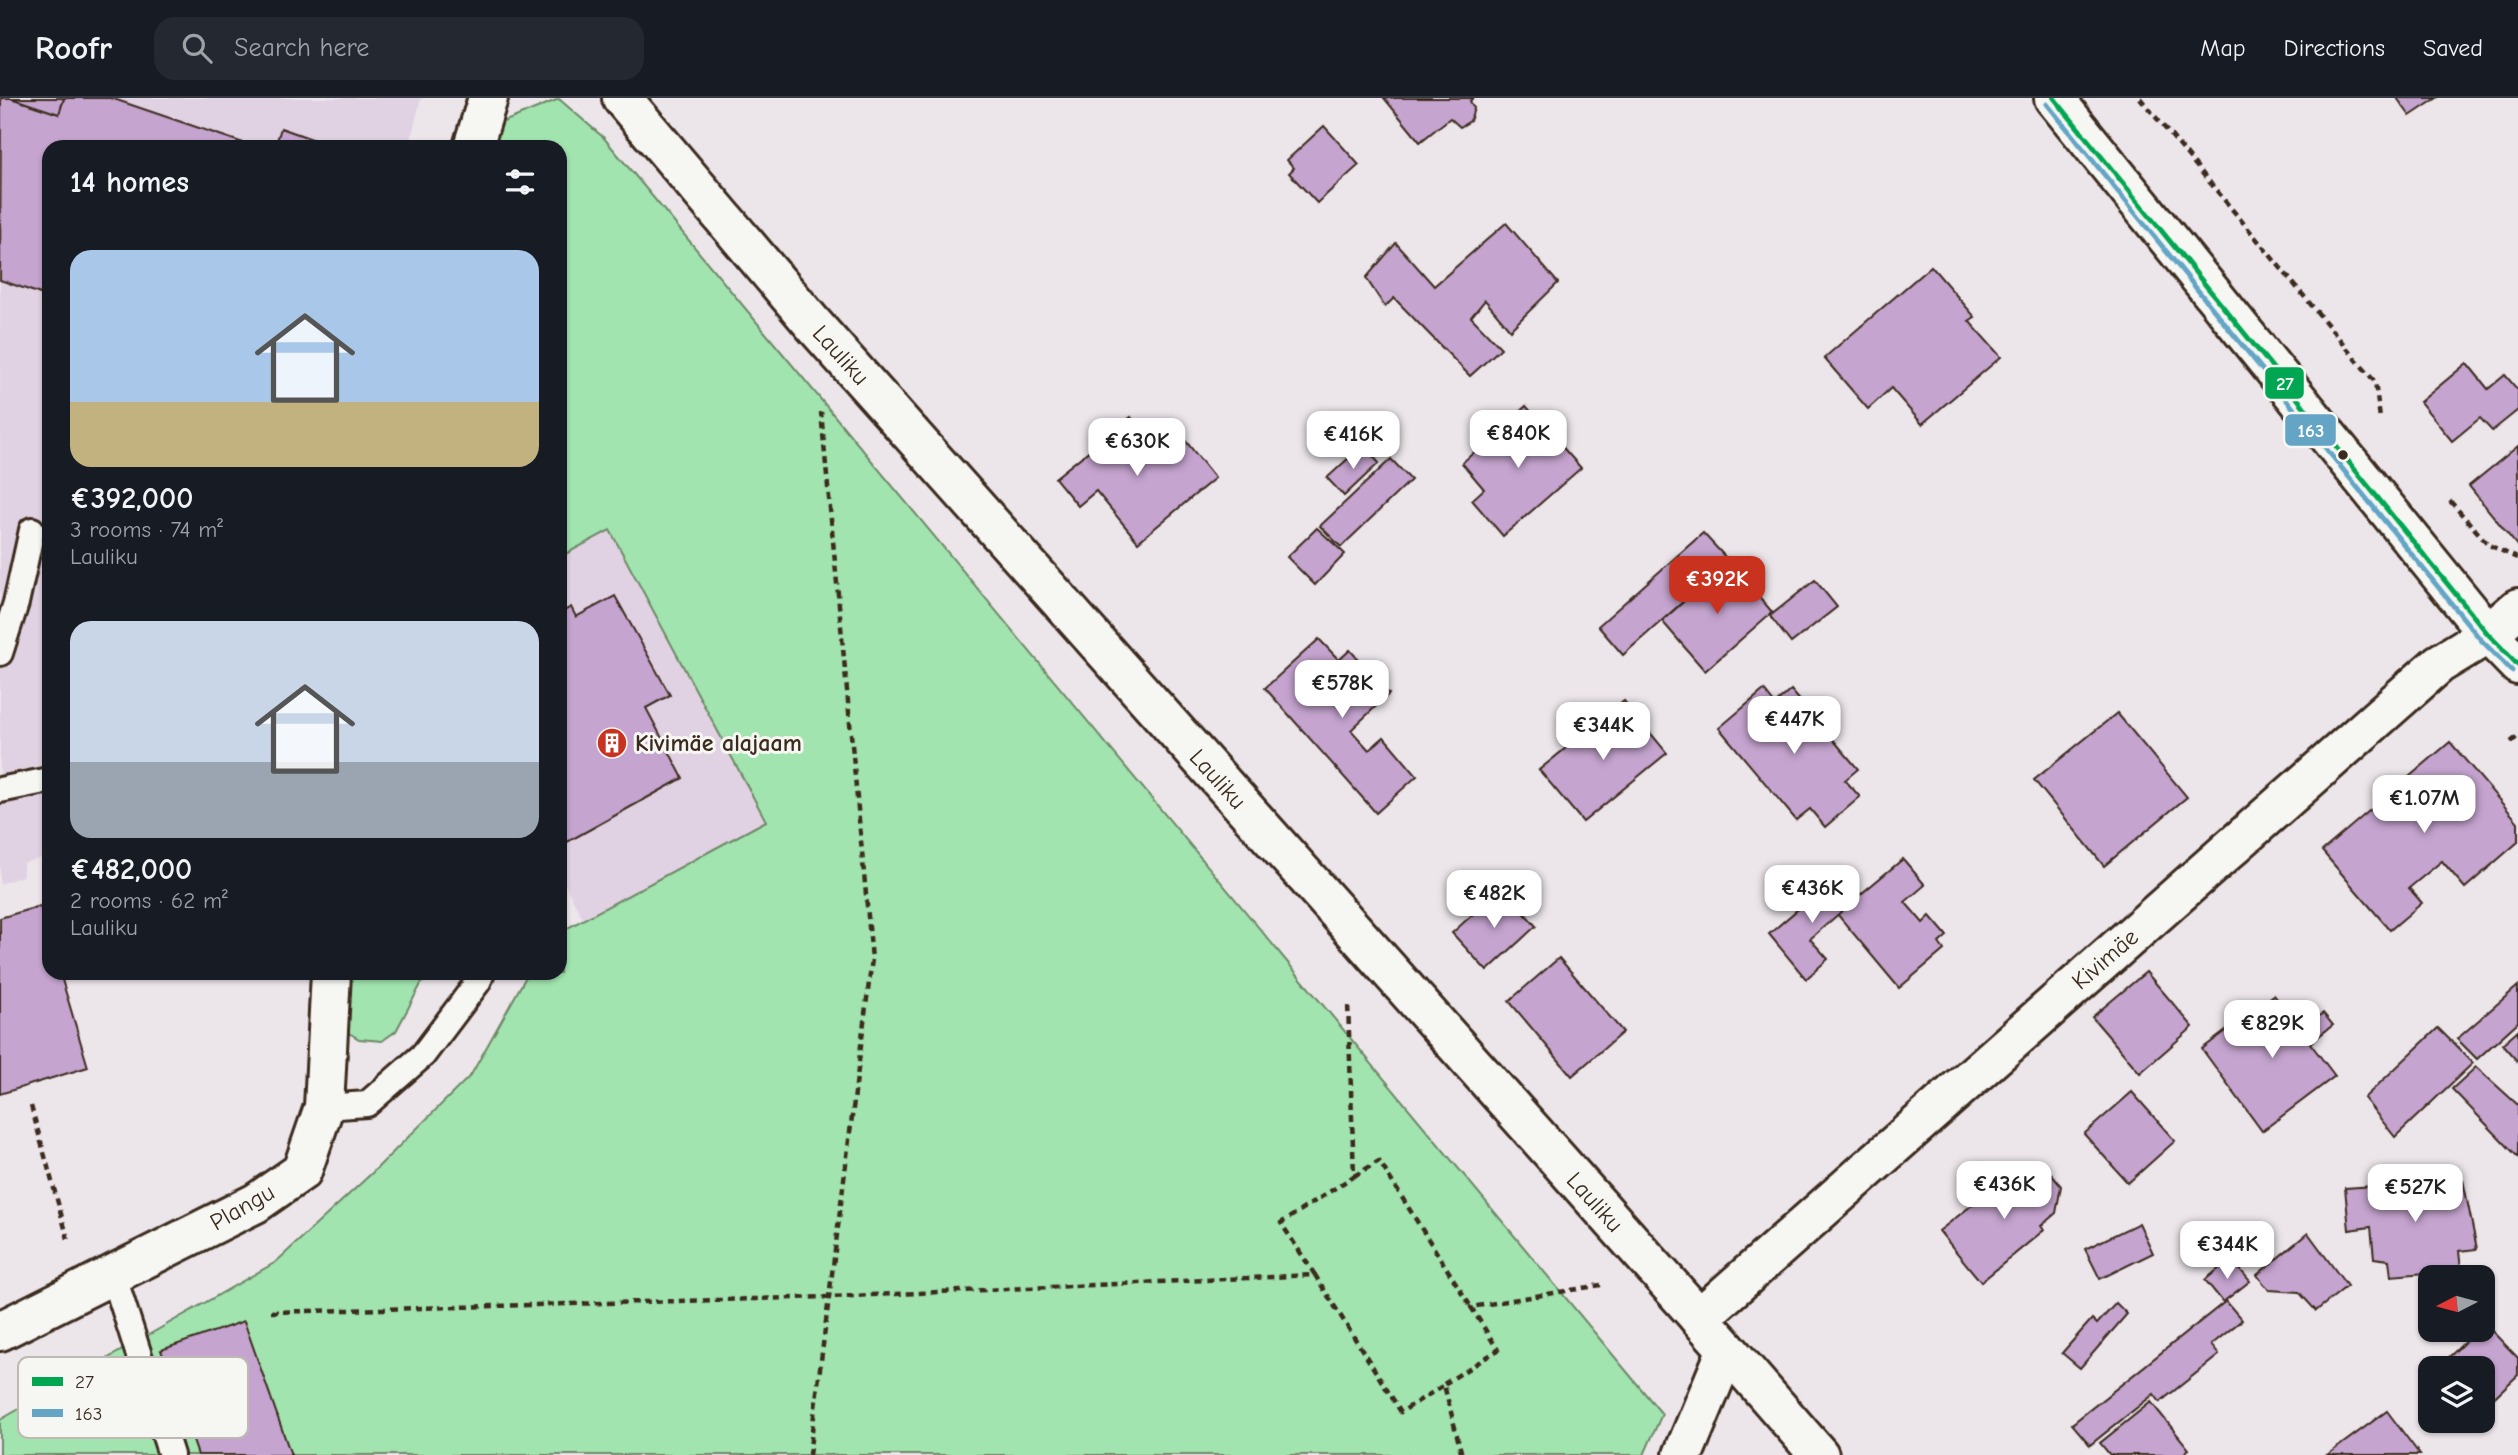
<!DOCTYPE html>
<html lang="en">
<head>
<meta charset="utf-8">
<style>
  :root { --surface:#171b24; --page:#242831; --text:#f1f3f6; --muted:#9ea1a6; --line:#363941; --accent:#c8321e }
  body { margin:0; font-family:"Comic Neue",sans-serif; background:var(--page); color:var(--text); height:100vh; display:flex; flex-direction:column; font-size:26px; white-space:nowrap }
  * { box-sizing:border-box; margin:0 }
  p { font-size:23px; color:var(--muted) }
  .icon { flex:none; width:38px; height:38px; fill:none; stroke:currentColor; stroke-width:2; stroke-linecap:round; stroke-linejoin:round }
  .map { position:relative; flex:1; overflow:hidden }
  .panel { position:absolute; left:42px; top:42px; width:525px; height:840px; display:flex; flex-direction:column; background:var(--surface); border-radius:21px; box-shadow:0 2px 5px #0004 }
  .panel>* { flex:none }
  .needle { width:46px; rotate:264deg }
  .controls { position:absolute; left:2418px; top:1167px; display:grid; gap:14px }
  .controls a { display:grid; place-items:center; width:77px; height:77px; border-radius:14px; background:var(--surface); box-shadow:0 2px 5px #0004; font-size:35px }
  .price { position:absolute; translate:-50% -60px; padding:0 16px; border-radius:14px; background:#fff; color:#222; font-size:23px; line-height:46px; filter:drop-shadow(0 2px 4px #0008) }
  .price::after { content:''; position:absolute; left:50%; top:42px; width:21px; height:16px; margin-left:-10px; background:inherit; clip-path:polygon(0 0,100% 0,50% 100%) }
  .price.selected { background:var(--accent); color:#fff }
  ul { padding:0; list-style:none }
  li { display:grid; align-content:center; gap:14px; height:371px; padding:0 28px }
  li span { display:grid; place-items:center; height:217px; border-radius:21px; color:#555 }
  li>.icon { margin-inline-start:auto }
  span .icon { width:126px; height:126px; fill:#fffc; stroke-width:1 }
  li b { font-size:30px }
  h2 { display:flex; justify-content:space-between; align-items:center; height:84px; padding:0 28px; font-size:30px }
  header { display:flex; align-items:center; gap:42px; box-sizing:border-box; height:98px; padding:0 35px; background:var(--surface); border-bottom:2px solid var(--line) }
  header strong { font-size:33px }
  nav { display:flex; gap:38px; margin-inline-start:auto; font-size:24px }
  .search { width:490px; height:63px; background:var(--page); display:flex; align-items:center; gap:18px; box-sizing:border-box; padding:0 24px; border-radius:21px; color:var(--muted); font-size:26px }
  .map>svg:first-child { display:block }
</style>
</head>
<body>
<header>
<strong>Roofr</strong>
<div class="search"><svg class="icon" aria-label="search" viewBox="0 0 24 24"><circle cx="10" cy="10" r="6"/><path d="M15 15l6 6"/></svg>Search here</div>
<nav><a>Map</a><a>Directions</a><a>Saved</a></nav>
</header>
<div class="map">
<svg width="2518" height="1357" viewBox="0 0 2518 1357">
  <rect width="100%" height="100%" fill="#ece6eb"/>
  <filter id="ink" filterUnits="userSpaceOnUse"><feTurbulence type="fractalNoise" baseFrequency=".0143" numOctaves="2"/><feDisplacementMap in="SourceGraphic" scale="14" xChannelSelector="R" yChannelSelector="G"/><feConvolveMatrix kernelMatrix="1 2 1 2 8 2 1 2 1" color-interpolation-filters="sRGB"/></filter>
  <g filter="url(#ink)">
    <g fill="#e0d2e3">
      <path d="M 0,0 L 421,0 L 409,49 L 49,49 L 49,758 L 23,765 L 23,778 L 0,786 Z"/>
      <path d="M 610,432 L 766,723 L 583,821 L 560,777 L 560,459 Z"/>
    </g>
    <g fill="#a1e4af" stroke="#6e8766" stroke-width="2">
      <path d="M 559,1 L 604,40 L 1662,1316 L 1644,1357 L 0,1357 L 0,1322 L 276,1164 L 372,1075 L 471,977 L 528,875 L 560,875 L 560,834 L 766,723 L 610,432 L 560,459 L 560,49 L 490,49 L 496,27 Z"/>
      <path d="M 348,875 L 427,875 L 396,933 L 382,943 L 359,941 L 349,935 Z"/>
    </g>
    <g fill="#c5a4cf" stroke="#3b2a1e" stroke-width="2">
      <path d="M 1,0 L 11,0 L 59,16 L 64,0 L 111,0 L 255,49 L 49,49 L 49,199 L 0,182 Z"/>
      <path d="M 11,0 L 64,0 L 59,16 Z"/>
      <path d="M 1384,0 L 1473,0 L 1470,3 L 1474,10 L 1470,23 L 1460,29 L 1450,20 L 1420,44 Z"/>
      <path d="M 2397,0 L 2437,0 L 2410,18 Z"/>
      <path d="M 1324,28 L 1359,67 L 1317,105 L 1289,75 L 1294,70 L 1287,62 Z"/>
      <path d="M 281,30 L 312,41 L 310,49 L 275,49 Z"/>
      <path d="M 1506,125 L 1558,185 L 1510,232 L 1485,202 L 1471,219 L 1501,250 L 1470,278 L 1394,200 L 1385,209 L 1366,180 L 1396,145 L 1434,188 Z"/>
      <path d="M 1931,168 L 1975,219 L 1969,223 L 2001,259 L 1922,326 L 1891,290 L 1868,311 L 1824,260 Z"/>
      <path d="M 2467,265 L 2488,291 L 2505,277 L 2518,292 L 2518,312 L 2492,333 L 2480,320 L 2452,343 L 2420,304 Z"/>
      <path d="M 1526,308 L 1581,370 L 1503,438 L 1472,402 L 1484,391 L 1462,365 Z"/>
      <path d="M 1131,319 L 1162,358 L 1184,341 L 1215,380 L 1138,444 L 1096,393 L 1078,408 L 1055,380 Z"/>
      <path d="M 1363,347 L 1379,365 L 1344,398 L 1327,380 Z"/>
      <path d="M 2518,348 L 2518,449 L 2469,388 Z"/>
      <path d="M 1391,361 L 1411,382 L 1341,449 L 1320,428 Z"/>
      <path d="M 1317,430 L 1345,456 L 1315,487 L 1287,459 Z"/>
      <path d="M 1703,435 L 1729,463 L 1623,557 L 1598,528 Z"/>
      <path d="M 1729,463 L 1772,514 L 1705,573 L 1662,523 Z"/>
      <path d="M 1815,482 L 1837,509 L 1791,545 L 1770,518 Z"/>
      <path d="M 615,498 L 670,597 L 646,610 L 683,680 L 560,748 L 560,515 L 571,509 L 576,519 Z"/>
      <path d="M 1319,541 L 1339,562 L 1350,552 L 1389,596 L 1351,632 L 1369,652 L 1384,639 L 1417,678 L 1376,715 L 1265,590 Z"/>
      <path d="M 1764,592 L 1775,606 L 1791,592 L 1858,671 L 1845,682 L 1860,699 L 1825,729 L 1810,711 L 1796,722 L 1719,630 Z"/>
      <path d="M 1624,603 L 1667,655 L 1583,724 L 1539,672 Z"/>
      <path d="M 2117,615 L 2187,699 L 2104,768 L 2034,682 Z"/>
      <path d="M 2450,644 L 2518,724 L 2518,744 L 2465,790 L 2442,763 L 2409,790 L 2422,805 L 2390,832 L 2322,753 Z"/>
      <path d="M 1903,761 L 1925,787 L 1905,804 L 1923,825 L 1930,818 L 1947,838 L 1939,845 L 1944,852 L 1899,890 L 1837,816 Z"/>
      <path d="M 1839,776 L 1858,799 L 1810,841 L 1828,861 L 1806,881 L 1769,836 Z"/>
      <path d="M 1502,790 L 1536,828 L 1487,873 L 1452,835 Z"/>
      <path d="M 40,808 L 49,838 L 49,875 L 60,875 L 88,969 L 0,996 L 0,820 Z"/>
      <path d="M 1559,860 L 1623,934 L 1572,978 L 1509,903 Z"/>
      <path d="M 2146,874 L 2193,929 L 2140,975 L 2092,919 Z"/>
      <path d="M 2518,888 L 2518,924 L 2477,961 L 2457,941 Z"/>
      <path d="M 2274,897 L 2294,922 L 2312,908 L 2319,918 L 2323,915 L 2333,927 L 2310,945 L 2335,978 L 2262,1033 L 2202,951 Z"/>
      <path d="M 2438,930 L 2473,965 L 2395,1039 L 2364,1000 Z"/>
      <path d="M 2518,932 L 2518,964 L 2502,946 Z"/>
      <path d="M 2476,969 L 2518,1007 L 2518,1059 L 2452,991 Z"/>
      <path d="M 2132,994 L 2175,1043 L 2128,1085 L 2084,1036 Z"/>
      <path d="M 2027,1068 L 2047,1071 L 2061,1088 L 2056,1115 L 2041,1128 L 2044,1132 L 1981,1184 L 1939,1133 L 2004,1082 L 2006,1085 Z"/>
      <path d="M 2463,1082 L 2477,1151 L 2459,1153 L 2461,1172 L 2391,1178 L 2389,1162 L 2374,1160 L 2371,1129 L 2349,1132 L 2345,1090 Z"/>
      <path d="M 2139,1125 L 2153,1155 L 2100,1181 L 2085,1151 Z"/>
      <path d="M 2308,1135 L 2347,1188 L 2316,1213 L 2299,1194 L 2269,1192 L 2257,1177 Z"/>
      <path d="M 2231,1161 L 2250,1183 L 2223,1204 L 2205,1182 Z"/>
      <path d="M 2226,1203 L 2242,1222 L 2211,1247 L 2219,1257 L 2160,1304 L 2154,1296 L 2090,1347 L 2072,1326 Z"/>
      <path d="M 2116,1205 L 2127,1216 L 2080,1270 L 2062,1255 L 2092,1221 L 2097,1226 Z"/>
      <path d="M 244,1223 L 291,1357 L 198,1357 L 161,1252 Z"/>
      <path d="M 2484,1225 L 2518,1260 L 2518,1277 L 2485,1308 L 2483,1306 L 2483,1270 L 2449,1270 L 2443,1265 L 2477,1232 L 2483,1232 Z"/>
      <path d="M 2151,1304 L 2189,1351 L 2182,1357 L 2110,1357 L 2100,1345 Z"/>
      <path d="M 2387,1313 L 2420,1357 L 2327,1357 Z"/>
    </g>
    <g fill="none" stroke-linecap="round" stroke-linejoin="round">
      <g stroke="#3b2a1e" stroke-width="30">
        <g id="service">
          <path d="M 0,555 L 16,505 L 32,432"/>
          <path d="M 0,692 L 49,682"/>
          <path d="M 324,1009 L 367,1006 L 423,957 L 478,884 L 482,875"/>
          <path d="M 113,1176 L 171,1357"/>
        </g>
      </g>
      <g stroke="#3b2a1e" stroke-width="44">
        <g id="minor">
          <path d="M 622,0 L 813,226 L 1727,1251 L 1819,1357"/>
          <path d="M 473,49 L 488,0"/>
          <path d="M 1699,1220 L 2439,566 L 2488,536 L 2518,510"/>
          <path d="M 0,1233 L 256,1105 L 302,1073 L 324,1009 L 331,875"/>
          <path d="M 1683,1357 L 1727,1251"/>
        </g>
      </g>
      <g stroke="#3b2a1e" stroke-width="44">
        <path id="secondary" d="M 2054,0 L 2488,536 L 2518,567"/>
      </g>
      <g stroke="#3b2a1e" stroke-width="4.5" stroke-dasharray="7 5" stroke-linecap="butt">
        <path d="M 2140,0 L 2375,284 L 2380,320"/>
        <path d="M 2450,403 L 2489,447 L 2517,460"/>
        <path d="M 2511,644 L 2518,638"/>
        <path d="M 31,1008 L 68,1141"/>
        <path d="M 1354,1078 L 1379,1063 L 1471,1209"/>
        <path d="M 1315,1177 L 1281,1125 L 1354,1078 L 1348,905"/>
        <path d="M 271,1214 L 829,1199 L 1315,1177 L 1401,1314 L 1444,1287 L 1462,1357"/>
        <path d="M 1444,1286 L 1498,1252 L 1471,1209 L 1601,1187"/>
        <path d="M 809,1357 L 872,861 L 821,314"/>
      </g>
      <use href="#service" stroke="#f6f6f2" stroke-width="24"/>
      <use href="#minor" stroke="#f6f6f2" stroke-width="38"/>
      <use href="#secondary" stroke="#f6f6f2" stroke-width="38"/>
      <g stroke="#f6f6f2" stroke-width="10">
        <path id="bus-1" d="M 2054,0 L 2488,536 L 2518,567"/>
      </g>
      <g stroke="#f6f6f2" stroke-width="10">
        <path id="bus-2" d="M 2047,6 L 2481,542 L 2512,573"/>
      </g>
      <use href="#bus-1" stroke="#00a651" stroke-width="5"/>
      <use href="#bus-2" stroke="#64a5c6" stroke-width="5"/>
    </g>
  </g>
  <defs>
    <g id="building-disc" transform="scale(1.575)"><circle r="9.5" fill="#c8321e" stroke="#f6f6f2"/><path d="M-4-6H4V6H1V3H-1V6H-4ZM-2.5-4.3h1.7v1.8h-1.7ZM.8-4.3h1.7v1.8H.8ZM-2.5-1h1.7V.8h-1.7ZM.8-1h1.7V.8H.8Z" fill="#fff"/></g>
  </defs>
  <g fill-rule="evenodd">
    <use href="#building-disc" x="612" y="645"/>
  </g>
  <circle fill="#3b2a1e" stroke="#f6f6f2" stroke-width="2.5" cx="2343" cy="357" r="6"/>
  <g text-anchor="middle" stroke-width="6" stroke-linejoin="round" paint-order="stroke">
    <g font-size="24" fill="#3b2a1e" stroke="#f6f6f2">
      <text transform="translate(841 257) rotate(48)" y="8">Lauliku</text>
      <text transform="translate(1218 681) rotate(48)" y="8">Lauliku</text>
      <text transform="translate(2105 861) rotate(-41)" y="8">Kivimäe</text>
      <text transform="translate(1595 1104) rotate(48)" y="8">Lauliku</text>
      <text transform="translate(242 1109) rotate(-30)" y="8">Plangu</text>
    </g>
    <g font-size="24" font-weight="bold" fill="#3b2a1e" stroke="#f6f6f2" text-anchor="start">
      <text x="635" y="653">Kivimäe alajaam</text>
    </g>
  </g>
  <rect x="18" y="1259" width="230" height="81" rx="10" fill="#f6f6f2" stroke="#beb9b2" stroke-width="2"/>
  <rect x="32" y="1279" width="31" height="9" fill="#00a651"/>
  <rect x="32" y="1311" width="31" height="8" fill="#64a5c6"/>
  <g font-size="19" fill="#3b2a1e">
    <text x="75" y="1290">27</text>
    <text x="75" y="1322">163</text>
  </g>
  <g stroke="#f6f6f2" stroke-width="2.5">
    <rect x="2264" y="268" width="41" height="34" rx="7" fill="#00a651"/>
    <rect x="2284" y="315" width="53" height="34" rx="7" fill="#64a5c6"/>
  </g>
  <g font-size="19" text-anchor="middle" font-weight="bold" fill="#fff">
    <text x="2285" y="292">27</text>
    <text x="2311" y="339">163</text>
  </g>
</svg>
<div class="controls">
<a><svg class="needle" viewBox="-14 -14 28 28"><path d="M0-13l5 13h-10z" fill="#e53935"/><path d="M0 13l5-13h-10z" fill="#9ea1a6"/></svg></a>
<a><svg class="icon" aria-label="layers" viewBox="0 0 24 24"><path d="M12 4l9 5-9 5-9-5zM3 14l9 5 9-5"/></svg></a>
</div>
<b class="price" style="left:1518px;top:372px">€840K</b>
<b class="price" style="left:1353px;top:373px">€416K</b>
<b class="price" style="left:1137px;top:380px">€630K</b>
<b class="price selected" style="left:1717px;top:518px">€392K</b>
<b class="price" style="left:1342px;top:622px">€578K</b>
<b class="price" style="left:1794px;top:658px">€447K</b>
<b class="price" style="left:1603px;top:664px">€344K</b>
<b class="price" style="left:2424px;top:737px">€1.07M</b>
<b class="price" style="left:1812px;top:827px">€436K</b>
<b class="price" style="left:1494px;top:832px">€482K</b>
<b class="price" style="left:2272px;top:962px">€829K</b>
<b class="price" style="left:2004px;top:1123px">€436K</b>
<b class="price" style="left:2415px;top:1126px">€527K</b>
<b class="price" style="left:2227px;top:1183px">€344K</b>
<section class="panel">
<h2>14 homes<svg class="icon" aria-label="filters" viewBox="0 0 24 24"><path d="M4 7h16M4 17h16"/><circle cx="9" cy="7" r="2"/><circle cx="15" cy="17" r="2"/></svg></h2>
<ul>
<li><span style="background:linear-gradient(#a9c7e8 70%,#c2b280 0)"><svg class="icon" aria-label="home" viewBox="0 0 24 24"><path d="M3 11l9-7 9 7M6 9v11h12V9"/></svg></span><div><b>€392,000</b><p>3 rooms · 74 m²</p><p>Lauliku</p></div></li>
<li><span style="background:linear-gradient(#c9d6e8 65%,#9aa5b1 0)"><svg class="icon" aria-label="home" viewBox="0 0 24 24"><path d="M3 11l9-7 9 7M6 9v11h12V9"/></svg></span><div><b>€482,000</b><p>2 rooms · 62 m²</p><p>Lauliku</p></div></li>
</ul>
</section>
</div>
</body>
</html>
